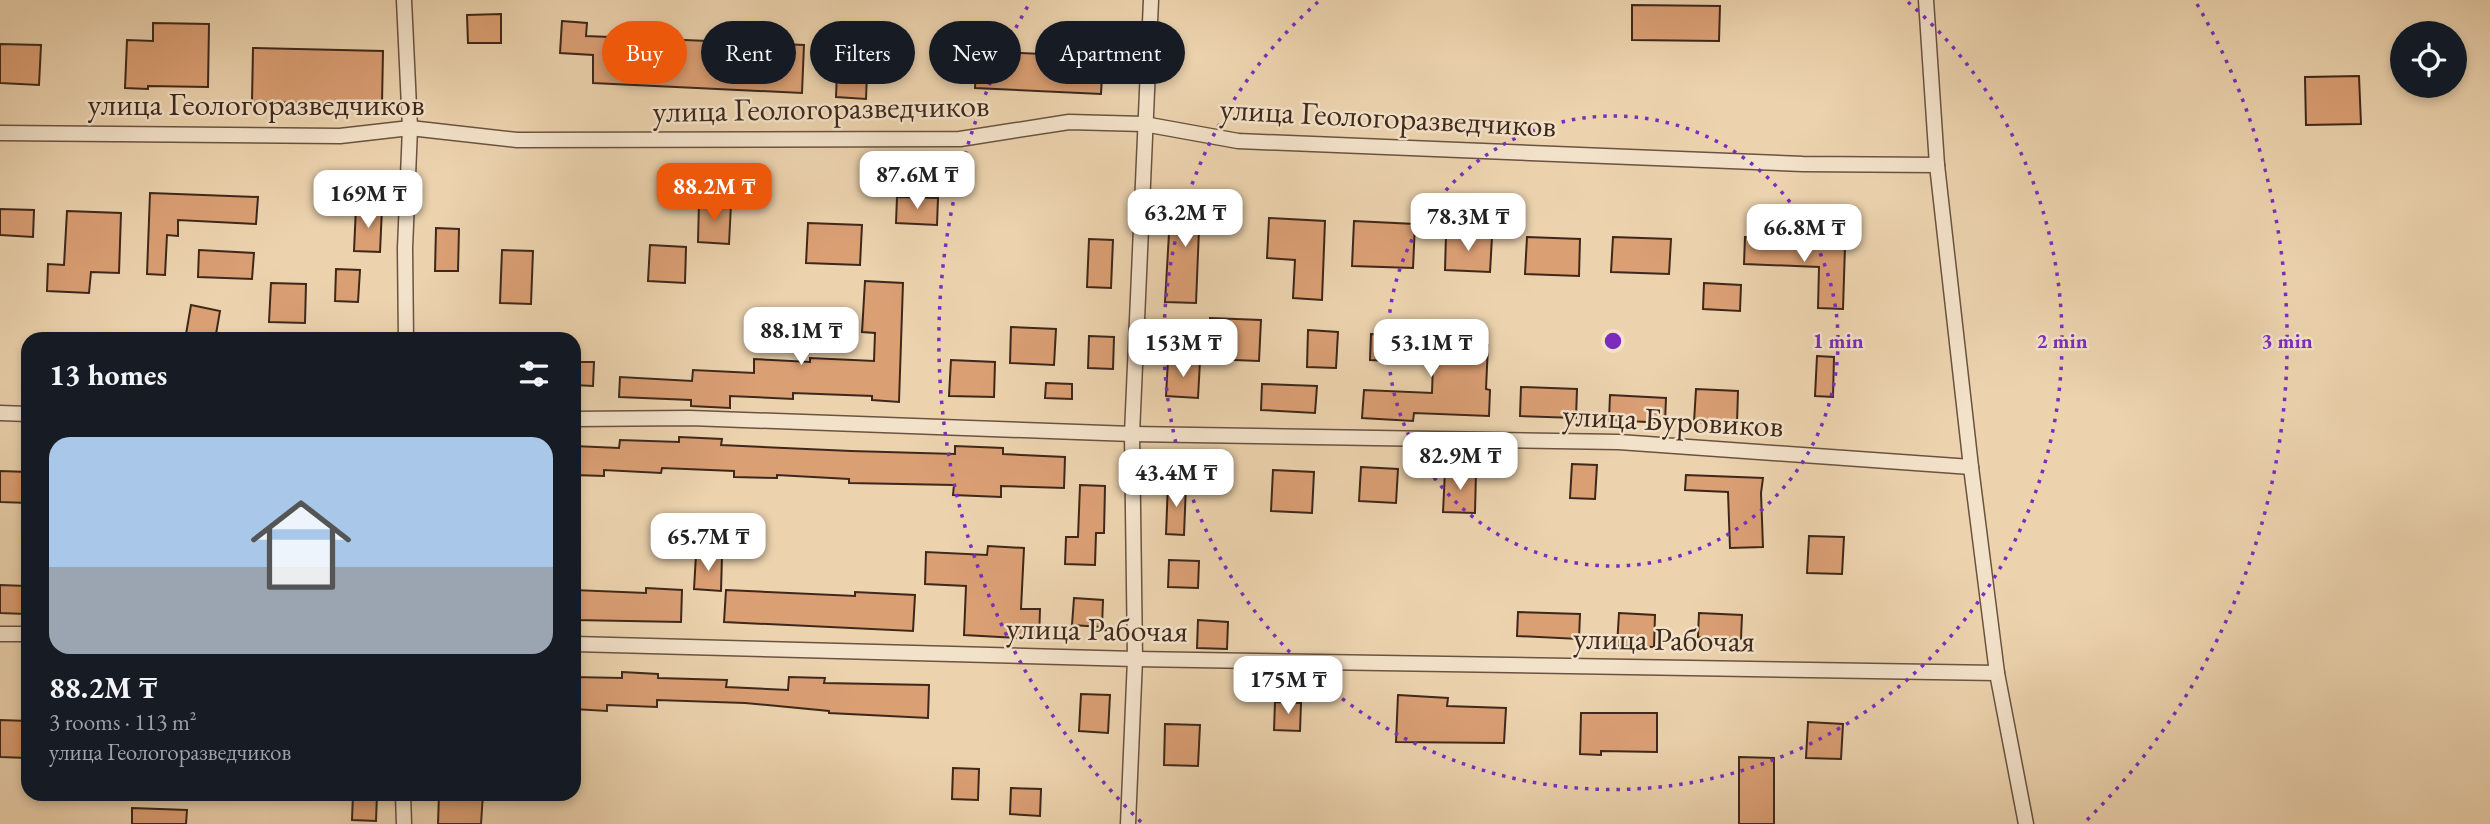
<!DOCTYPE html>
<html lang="en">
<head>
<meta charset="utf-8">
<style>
  :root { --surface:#171b24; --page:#20242c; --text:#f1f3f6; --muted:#9ea1a6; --accent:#ea580c }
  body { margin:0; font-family:"EB Garamond",serif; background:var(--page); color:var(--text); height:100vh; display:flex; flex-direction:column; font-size:26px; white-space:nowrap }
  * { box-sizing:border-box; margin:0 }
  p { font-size:23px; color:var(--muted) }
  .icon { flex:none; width:38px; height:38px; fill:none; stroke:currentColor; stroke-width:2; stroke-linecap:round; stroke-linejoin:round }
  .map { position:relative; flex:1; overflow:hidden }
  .sheet { position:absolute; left:21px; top:332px; width:560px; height:469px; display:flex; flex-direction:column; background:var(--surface); border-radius:21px; box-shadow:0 4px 10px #0003 }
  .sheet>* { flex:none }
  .banner { position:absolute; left:602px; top:21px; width:665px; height:63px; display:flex; gap:14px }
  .fabs { position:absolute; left:2390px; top:21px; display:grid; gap:14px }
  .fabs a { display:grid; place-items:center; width:77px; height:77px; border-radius:50%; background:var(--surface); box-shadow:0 4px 10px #0003; font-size:35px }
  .price { position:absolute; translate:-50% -60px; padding:0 16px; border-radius:14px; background:#fff; color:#222; font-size:23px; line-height:46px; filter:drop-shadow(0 2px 4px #0008) }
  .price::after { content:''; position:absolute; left:50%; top:42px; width:21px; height:16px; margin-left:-10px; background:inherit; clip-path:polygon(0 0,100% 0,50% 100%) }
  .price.current { background:var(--accent); color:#fff }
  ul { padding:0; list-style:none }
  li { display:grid; align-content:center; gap:14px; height:371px; padding:0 28px }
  li span { display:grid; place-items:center; height:217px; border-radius:21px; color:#555 }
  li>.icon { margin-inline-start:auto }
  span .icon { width:126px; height:126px; fill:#fffc; stroke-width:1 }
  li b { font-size:30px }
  h2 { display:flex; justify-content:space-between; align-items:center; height:84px; padding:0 28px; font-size:30px }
  .pill { padding:0 24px; border-radius:32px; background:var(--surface); box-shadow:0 4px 10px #0003; font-size:24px; line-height:63px }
  .pill.current { background:var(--accent); color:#fff }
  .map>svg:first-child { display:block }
</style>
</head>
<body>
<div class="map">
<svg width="2490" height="824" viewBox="0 0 2490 824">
  <rect width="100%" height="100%" fill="#ecd3ae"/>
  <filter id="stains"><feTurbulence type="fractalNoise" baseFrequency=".00286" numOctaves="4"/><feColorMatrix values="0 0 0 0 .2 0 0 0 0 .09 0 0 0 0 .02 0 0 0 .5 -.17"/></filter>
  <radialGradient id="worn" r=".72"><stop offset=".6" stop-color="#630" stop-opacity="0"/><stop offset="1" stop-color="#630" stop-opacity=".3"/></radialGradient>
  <g fill="#db9f74" stroke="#3e281b" stroke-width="2">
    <path d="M 1632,5 L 1720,6 L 1719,41 L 1632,40 Z"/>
    <path d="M 501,14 L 501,43 L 468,43 L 467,15 Z"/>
    <path d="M 562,21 L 587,23 L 586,36 L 804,45 L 802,93 L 593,83 L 593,55 L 560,53 Z"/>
    <path d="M 153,23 L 209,24 L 208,87 L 148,86 L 148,89 L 125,88 L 127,40 L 153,41 Z"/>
    <path d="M 0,44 L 41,45 L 39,85 L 0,83 Z"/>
    <path d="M 838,44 L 868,46 L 866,99 L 836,97 Z"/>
    <path d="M 253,48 L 383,51 L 382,104 L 252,102 Z"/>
    <path d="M 977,51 L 1103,57 L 1101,94 L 975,88 Z"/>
    <path d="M 2359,76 L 2361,124 L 2306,125 L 2305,77 Z"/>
    <path d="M 150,193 L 258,197 L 256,224 L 178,220 L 178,236 L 167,235 L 165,275 L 147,274 Z"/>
    <path d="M 897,197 L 938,198 L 937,225 L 896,223 Z"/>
    <path d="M 1171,199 L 1210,201 L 1208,229 L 1199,229 L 1196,303 L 1165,302 Z"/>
    <path d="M 699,202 L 731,204 L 729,244 L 698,242 Z"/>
    <path d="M 356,207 L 382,208 L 380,252 L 354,251 Z"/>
    <path d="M 0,209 L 34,210 L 33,237 L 0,235 Z"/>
    <path d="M 67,211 L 121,213 L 119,273 L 91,272 L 89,293 L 47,291 L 48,264 L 64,265 Z"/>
    <path d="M 1269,218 L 1325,221 L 1322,300 L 1293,298 L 1295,260 L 1267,258 Z"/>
    <path d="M 1354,221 L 1415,224 L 1413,268 L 1352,266 Z"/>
    <path d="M 808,223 L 862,225 L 860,265 L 806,263 Z"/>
    <path d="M 436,228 L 459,229 L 458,271 L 435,271 Z"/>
    <path d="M 1446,235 L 1492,237 L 1490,272 L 1445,270 Z"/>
    <path d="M 1527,237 L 1580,239 L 1579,276 L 1525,274 Z"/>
    <path d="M 1613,237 L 1671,239 L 1669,274 L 1611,272 Z"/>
    <path d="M 1745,237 L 1799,240 L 1799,244 L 1845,246 L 1843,309 L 1818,308 L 1819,267 L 1744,264 Z"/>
    <path d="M 1089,239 L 1113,240 L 1111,288 L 1087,287 Z"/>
    <path d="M 650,245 L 686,247 L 685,283 L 648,281 Z"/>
    <path d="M 199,250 L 254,253 L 252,279 L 198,277 Z"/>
    <path d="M 502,250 L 533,251 L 531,304 L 500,303 Z"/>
    <path d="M 336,269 L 360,270 L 358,302 L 335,301 Z"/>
    <path d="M 865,281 L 903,283 L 899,402 L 872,400 L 872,396 L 793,393 L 793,399 L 730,396 L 730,408 L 691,406 L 691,400 L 619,397 L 620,377 L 692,381 L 693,370 L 754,373 L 754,359 L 810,362 L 810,358 L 874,361 L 875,333 L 862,332 Z"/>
    <path d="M 271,283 L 306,284 L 305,323 L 269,322 Z"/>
    <path d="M 1704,283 L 1741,285 L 1740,311 L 1703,309 Z"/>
    <path d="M 191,305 L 220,311 L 215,340 L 185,340 Z"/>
    <path d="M 1210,318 L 1261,320 L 1259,361 L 1209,359 Z"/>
    <path d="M 1011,327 L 1056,329 L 1054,365 L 1010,363 Z"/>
    <path d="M 1308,330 L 1338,332 L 1336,368 L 1307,367 Z"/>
    <path d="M 1371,334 L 1425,336 L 1425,342 L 1488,345 L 1486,389 L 1490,390 L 1489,416 L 1414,413 L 1413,421 L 1362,418 L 1364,390 L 1432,393 L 1433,363 L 1370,360 Z"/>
    <path d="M 1089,336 L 1114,337 L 1113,369 L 1088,368 Z"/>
    <path d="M 1817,356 L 1834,357 L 1833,397 L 1815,396 Z"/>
    <path d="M 951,360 L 995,362 L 994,397 L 949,396 Z"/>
    <path d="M 1168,360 L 1200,361 L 1198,398 L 1166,396 Z"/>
    <path d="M 574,362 L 594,362 L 593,386 L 574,385 Z"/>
    <path d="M 1046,383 L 1072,384 L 1072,399 L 1045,398 Z"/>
    <path d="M 1262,384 L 1317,386 L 1315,413 L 1261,410 Z"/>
    <path d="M 1521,387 L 1577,389 L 1576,418 L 1520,416 Z"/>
    <path d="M 1696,389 L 1738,391 L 1737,424 L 1694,422 Z"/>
    <path d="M 1610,395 L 1666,398 L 1665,423 L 1609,420 Z"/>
    <path d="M 679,437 L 722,439 L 721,445 L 851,451 L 955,454 L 955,446 L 1003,448 L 1003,454 L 1065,457 L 1064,488 L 1001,486 L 1001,497 L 953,495 L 954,485 L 849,483 L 849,479 L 777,475 L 777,478 L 734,477 L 734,471 L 662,468 L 661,473 L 604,470 L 604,476 L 574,475 L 574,446 L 619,448 L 620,440 L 679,442 Z"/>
    <path d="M 1572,464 L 1597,465 L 1595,499 L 1570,498 Z"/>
    <path d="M 1361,467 L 1398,469 L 1396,503 L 1359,501 Z"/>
    <path d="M 1273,470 L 1314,472 L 1312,513 L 1271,511 Z"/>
    <path d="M 0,471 L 28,472 L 28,503 L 0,502 Z"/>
    <path d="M 1445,471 L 1476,472 L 1475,513 L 1443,512 Z"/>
    <path d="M 1686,475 L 1763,478 L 1761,493 L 1763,547 L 1730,548 L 1728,492 L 1685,490 Z"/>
    <path d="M 1168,483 L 1186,484 L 1184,535 L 1166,534 Z"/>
    <path d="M 1080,485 L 1105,486 L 1104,533 L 1096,533 L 1095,565 L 1065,564 L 1066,537 L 1078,537 Z"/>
    <path d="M 1809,536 L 1844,537 L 1842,574 L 1807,573 Z"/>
    <path d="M 988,546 L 1024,548 L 1021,609 L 1040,609 L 1039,639 L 964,635 L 966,586 L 925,584 L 926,552 L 987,555 Z"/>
    <path d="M 696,555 L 722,556 L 721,591 L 694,589 Z"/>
    <path d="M 1169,560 L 1199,561 L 1198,588 L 1168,587 Z"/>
    <path d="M 0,585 L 26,586 L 25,614 L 0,613 Z"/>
    <path d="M 646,588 L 682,590 L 681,622 L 574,620 L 574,590 L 646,593 Z"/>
    <path d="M 726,590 L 855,596 L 855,592 L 915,595 L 913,631 L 724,622 Z"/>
    <path d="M 1074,598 L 1103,600 L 1102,627 L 1072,625 Z"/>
    <path d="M 1518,612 L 1580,614 L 1579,639 L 1517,636 Z"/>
    <path d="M 1619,613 L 1655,615 L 1654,647 L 1617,646 Z"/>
    <path d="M 1699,613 L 1742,615 L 1741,639 L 1698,637 Z"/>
    <path d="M 1198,620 L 1228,622 L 1227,649 L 1197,648 Z"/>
    <path d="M 622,672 L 658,674 L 658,678 L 727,680 L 726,687 L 788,690 L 789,677 L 825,678 L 824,683 L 929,685 L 928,718 L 829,713 L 829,711 L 745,703 L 657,700 L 657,707 L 607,705 L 607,711 L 574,709 L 574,677 L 622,678 Z"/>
    <path d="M 1081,694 L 1110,695 L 1108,733 L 1079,731 Z"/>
    <path d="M 1398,695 L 1448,698 L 1447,706 L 1506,708 L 1504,743 L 1396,742 Z"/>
    <path d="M 1275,702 L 1301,703 L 1300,731 L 1274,730 Z"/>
    <path d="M 1581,713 L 1657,713 L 1657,752 L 1601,751 L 1601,755 L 1580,754 Z"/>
    <path d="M 0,720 L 28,721 L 28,758 L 0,757 Z"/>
    <path d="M 1808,722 L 1843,724 L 1841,759 L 1806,758 Z"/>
    <path d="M 1165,724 L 1200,725 L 1198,766 L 1164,765 Z"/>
    <path d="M 1739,757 L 1774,758 L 1774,824 L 1739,824 Z"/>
    <path d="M 953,768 L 979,769 L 978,800 L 952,799 Z"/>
    <path d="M 1011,788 L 1041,789 L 1040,816 L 1010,814 Z"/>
    <path d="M 353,794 L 377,794 L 376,821 L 352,820 Z"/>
    <path d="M 439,794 L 483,794 L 481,824 L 438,824 Z"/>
    <path d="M 132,808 L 187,810 L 186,824 L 132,824 Z"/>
  </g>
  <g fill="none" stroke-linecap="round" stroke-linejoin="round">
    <g stroke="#6a5340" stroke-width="17">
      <g id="minor">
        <path d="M 404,0 L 410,128 L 405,248 L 406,340"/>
        <path d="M 1926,0 L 1937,165 L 1971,467 L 1997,673 L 2026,824"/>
        <path d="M 0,133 L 340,136 L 410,128 L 517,140 L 960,139 L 1069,122 L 1144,124 L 1238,141 L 1803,164 L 1937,165"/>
        <path d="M 0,413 L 28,414"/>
        <path d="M 574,419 L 690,418 L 1132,434 L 1619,442 L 1971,467"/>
        <path d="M 0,634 L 28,634"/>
        <path d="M 574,644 L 1135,659 L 1997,673"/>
        <path d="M 403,794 L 404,824"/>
        <path d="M 1128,824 L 1135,659 L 1132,434 L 1151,0"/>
      </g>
    </g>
    <use href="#minor" stroke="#f3e2ca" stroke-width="14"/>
  </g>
  <g fill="none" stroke="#7b2cbf" stroke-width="3.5" stroke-dasharray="3.5 7">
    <circle cx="1613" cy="341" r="225"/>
    <path d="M1908 2A449 449 0 1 1 1318 2"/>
    <path d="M1141 822A674 674 0 0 1 1029 4M2197 4A674 674 0 0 1 2085 822"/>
  </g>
  <g text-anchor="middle" stroke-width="5" stroke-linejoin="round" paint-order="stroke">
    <g font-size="32" fill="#3e281b" stroke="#f3e2ca">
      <text x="256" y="115">улица Геологоразведчиков</text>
      <text transform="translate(821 108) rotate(-1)" y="11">улица Геологоразведчиков</text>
      <text transform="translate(1388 117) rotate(3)" y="11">улица Геологоразведчиков</text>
      <text transform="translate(1673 420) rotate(3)" y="11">улица Буровиков</text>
      <text transform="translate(1097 629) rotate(1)" y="11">улица Рабочая</text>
      <text transform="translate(1664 639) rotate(1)" y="11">улица Рабочая</text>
    </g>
  </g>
  <circle cx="1613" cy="341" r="10" fill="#7b2cbf" stroke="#f3e2ca" stroke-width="3.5"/>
  <g font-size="21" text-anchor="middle" font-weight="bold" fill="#7b2cbf" stroke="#f3e2ca" stroke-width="5" stroke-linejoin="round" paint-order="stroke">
    <text x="1838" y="348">1 min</text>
    <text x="2062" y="348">2 min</text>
    <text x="2287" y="348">3 min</text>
  </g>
  <rect width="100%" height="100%" filter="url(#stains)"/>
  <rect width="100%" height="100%" fill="url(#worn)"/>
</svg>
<div class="fabs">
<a><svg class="icon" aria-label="locate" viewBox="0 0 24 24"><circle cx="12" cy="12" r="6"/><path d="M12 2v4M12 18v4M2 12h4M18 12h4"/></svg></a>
</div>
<b class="price" style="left:917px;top:211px">87.6M ₸</b>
<b class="price current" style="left:714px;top:223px">88.2M ₸</b>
<b class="price" style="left:368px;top:230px">169M ₸</b>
<b class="price" style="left:1185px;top:249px">63.2M ₸</b>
<b class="price" style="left:1468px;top:253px">78.3M ₸</b>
<b class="price" style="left:1804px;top:264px">66.8M ₸</b>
<b class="price" style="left:801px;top:367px">88.1M ₸</b>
<b class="price" style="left:1183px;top:379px">153M ₸</b>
<b class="price" style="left:1431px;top:379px">53.1M ₸</b>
<b class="price" style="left:1460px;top:492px">82.9M ₸</b>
<b class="price" style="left:1176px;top:509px">43.4M ₸</b>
<b class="price" style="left:708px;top:573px">65.7M ₸</b>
<b class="price" style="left:1288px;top:716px">175M ₸</b>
<div class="banner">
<a class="pill current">Buy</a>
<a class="pill">Rent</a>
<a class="pill">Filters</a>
<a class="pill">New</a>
<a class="pill">Apartment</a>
</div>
<section class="sheet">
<h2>13 homes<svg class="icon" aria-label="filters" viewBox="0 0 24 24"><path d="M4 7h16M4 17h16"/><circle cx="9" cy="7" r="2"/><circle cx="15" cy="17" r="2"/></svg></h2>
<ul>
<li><span style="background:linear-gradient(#a9c7e8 60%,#9aa5b1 0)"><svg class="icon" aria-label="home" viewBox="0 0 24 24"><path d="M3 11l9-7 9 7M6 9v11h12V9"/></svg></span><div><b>88.2M ₸</b><p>3 rooms · 113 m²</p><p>улица Геологоразведчиков</p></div></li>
</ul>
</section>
</div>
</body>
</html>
